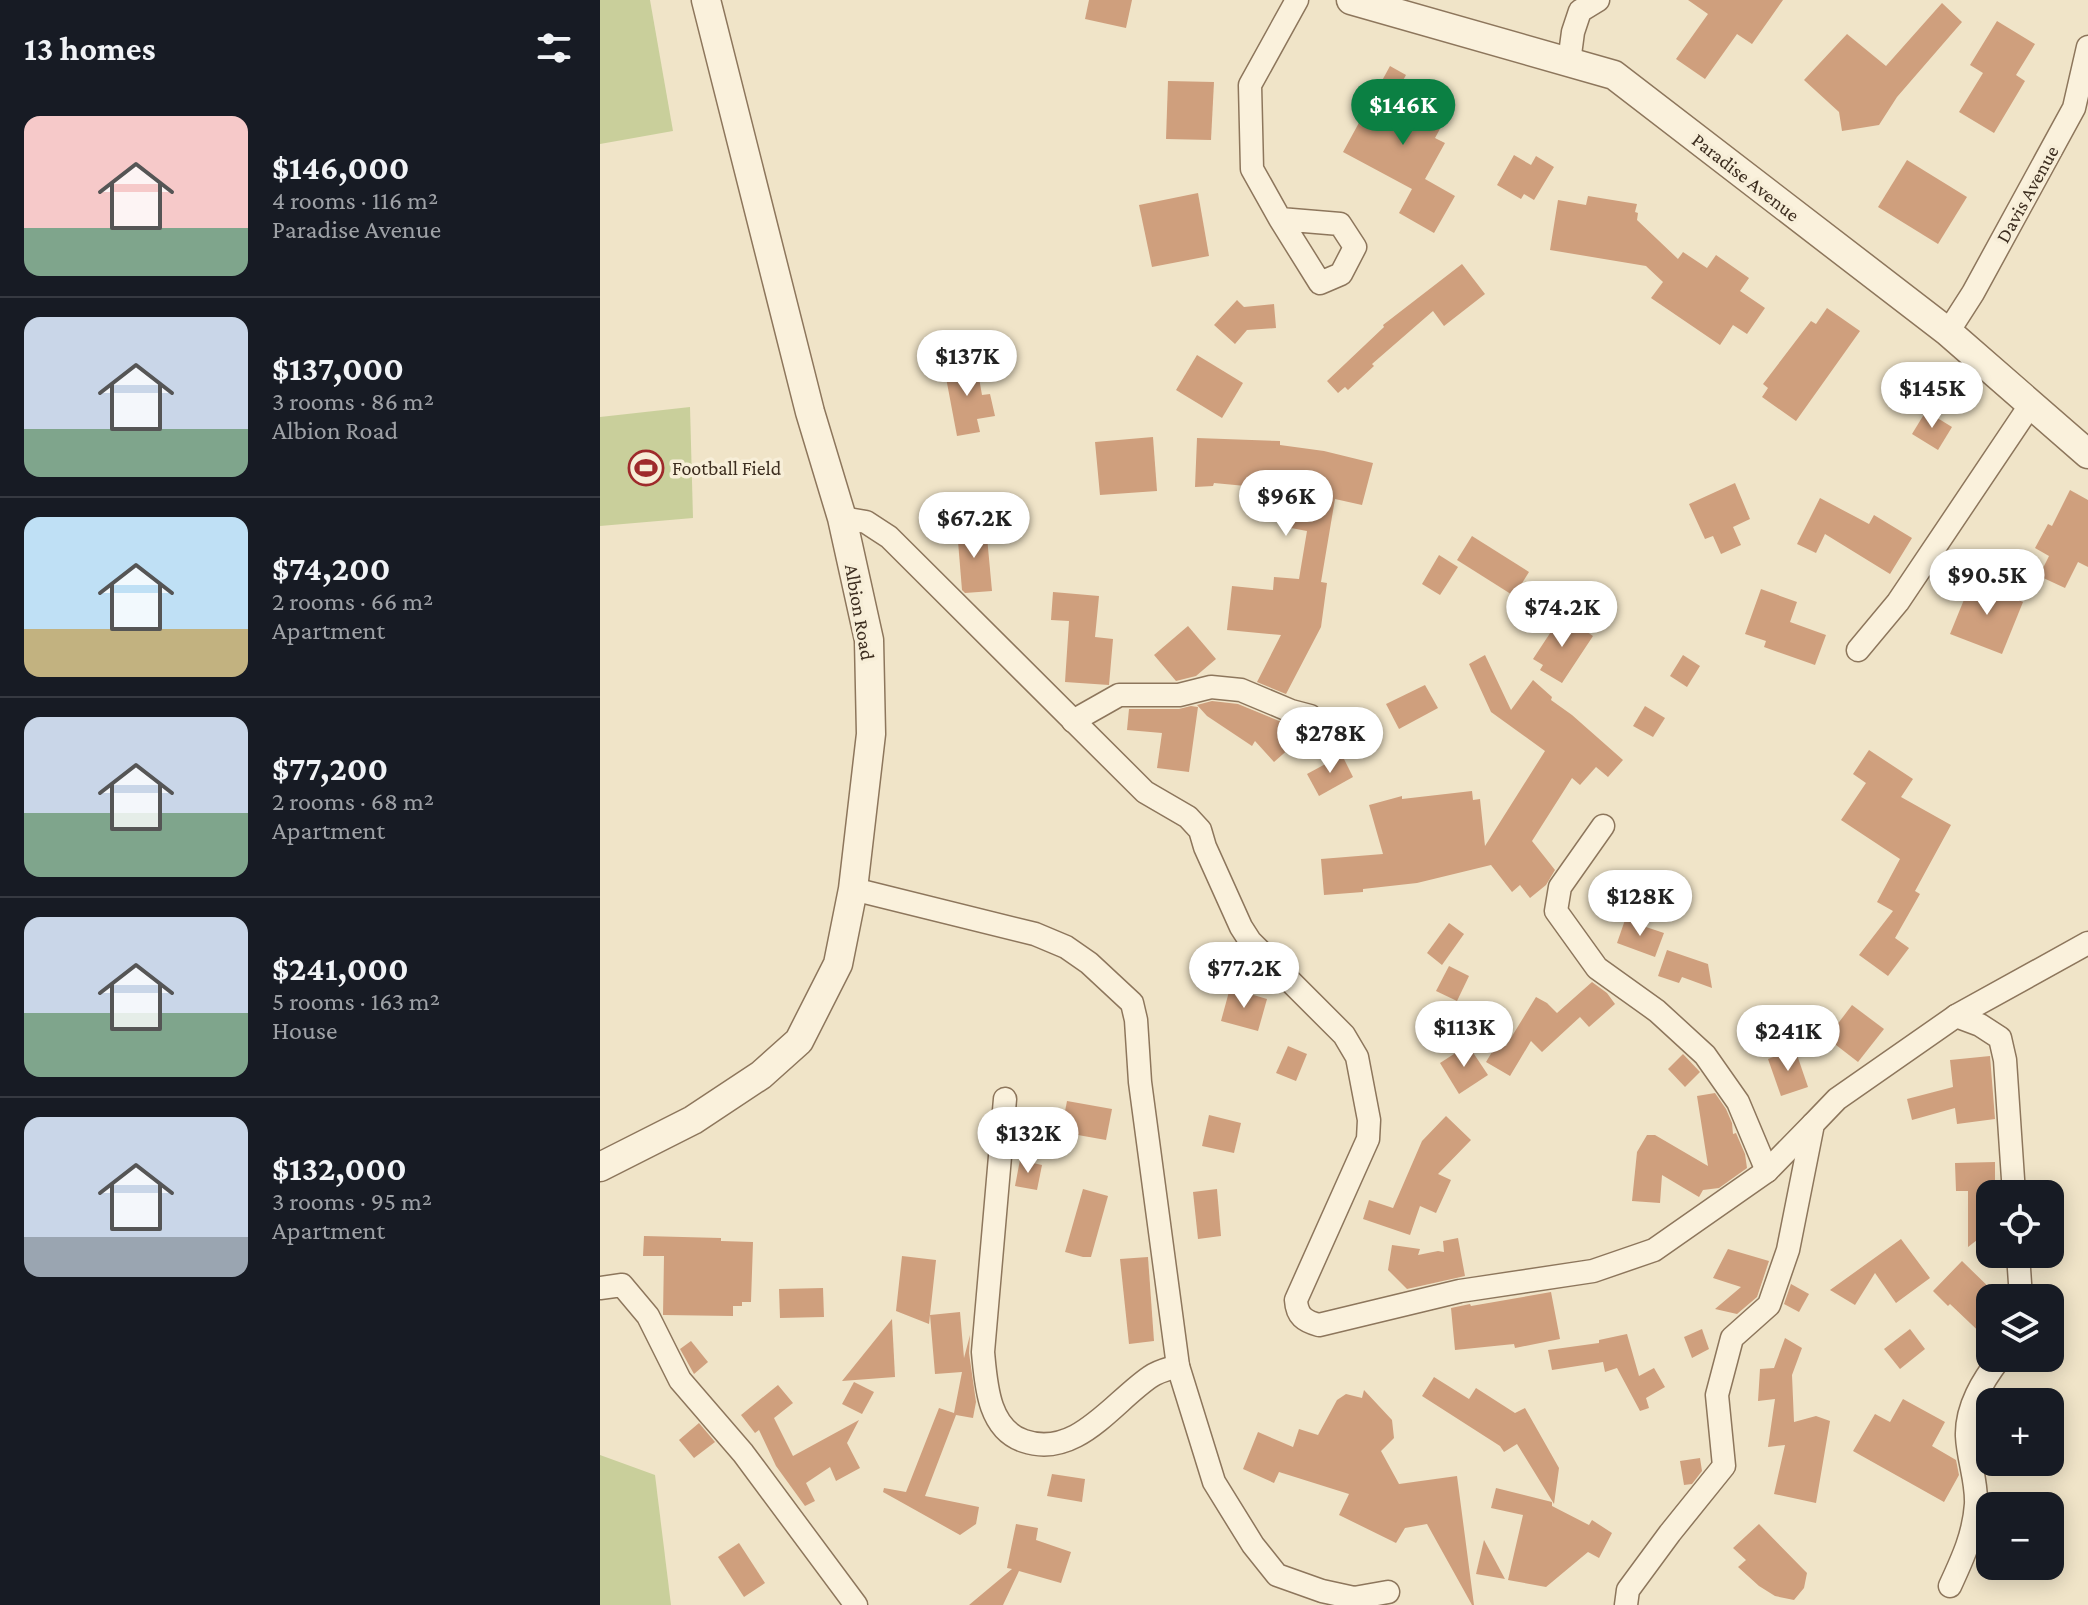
<!DOCTYPE html>
<html lang="en">
<head>
<meta charset="utf-8">
<style>
  :root { --surface:#171b24; --page:#20242c; --text:#f1f3f6; --muted:#9ea1a6; --line:#363941; --accent:#0b8043 }
  body { margin:0; font-family:"Crimson Pro",serif; background:var(--page); color:var(--text); height:100vh; display:flex; flex-direction:column; font-size:30px; white-space:nowrap }
  * { box-sizing:border-box; margin:0 }
  p { font-size:26px; color:var(--muted) }
  .icon { flex:none; width:44px; height:44px; fill:none; stroke:currentColor; stroke-width:2; stroke-linecap:round; stroke-linejoin:round }
  .map { position:relative; flex:1; overflow:hidden }
  .side { display:flex; flex-direction:column; background:var(--surface); width:600px }
  .side>* { flex:none }
  .buttons { position:absolute; left:1376px; top:1180px; display:grid; gap:16px }
  .buttons a { display:grid; place-items:center; width:88px; height:88px; border-radius:16px; background:var(--surface); box-shadow:0 4px 20px #0003; font-size:40px }
  .price { position:absolute; translate:-50% -68px; padding:0 18px; border-radius:28px; background:#fff; color:#222; font-size:26px; line-height:52px; filter:drop-shadow(0 2px 4px #0008) }
  .price::after { content:''; position:absolute; left:50%; top:48px; width:24px; height:18px; margin-left:-12px; background:inherit; clip-path:polygon(0 0,100% 0,50% 100%) }
  .price.on { background:var(--accent); color:#fff }
  ul { padding:0; list-style:none }
  li { display:flex; align-items:center; gap:24px; height:200px; padding:0 24px }
  li+li { border-top:2px solid var(--line) }
  li span { display:grid; place-items:center; flex:none; width:224px; height:160px; border-radius:16px; color:#555 }
  li>.icon { margin-inline-start:auto }
  span .icon { width:96px; height:96px; fill:#fffc; stroke-width:1 }
  li b { font-size:34px }
  h2 { display:flex; justify-content:space-between; align-items:center; height:96px; padding:0 24px; font-size:34px }
  main { display:flex; flex:1; min-height:0 }
  .map>svg:first-child { display:block }
</style>
</head>
<body>
<main>
<section class="side">
<h2>13 homes<svg class="icon" aria-label="filters" viewBox="0 0 24 24"><path d="M4 7h16M4 17h16"/><circle cx="9" cy="7" r="2"/><circle cx="15" cy="17" r="2"/></svg></h2>
<ul>
<li><span style="background:linear-gradient(#f6c9c9 70%,#7fa58c 0)"><svg class="icon" aria-label="home" viewBox="0 0 24 24"><path d="M3 11l9-7 9 7M6 9v11h12V9"/></svg></span><div><b>$146,000</b><p>4 rooms · 116 m²</p><p>Paradise Avenue</p></div></li>
<li><span style="background:linear-gradient(#c9d6e8 70%,#7fa58c 0)"><svg class="icon" aria-label="home" viewBox="0 0 24 24"><path d="M3 11l9-7 9 7M6 9v11h12V9"/></svg></span><div><b>$137,000</b><p>3 rooms · 86 m²</p><p>Albion Road</p></div></li>
<li><span style="background:linear-gradient(#bfe0f5 70%,#c2b280 0)"><svg class="icon" aria-label="home" viewBox="0 0 24 24"><path d="M3 11l9-7 9 7M6 9v11h12V9"/></svg></span><div><b>$74,200</b><p>2 rooms · 66 m²</p><p>Apartment</p></div></li>
<li><span style="background:linear-gradient(#c9d6e8 60%,#7fa58c 0)"><svg class="icon" aria-label="home" viewBox="0 0 24 24"><path d="M3 11l9-7 9 7M6 9v11h12V9"/></svg></span><div><b>$77,200</b><p>2 rooms · 68 m²</p><p>Apartment</p></div></li>
<li><span style="background:linear-gradient(#c9d6e8 60%,#7fa58c 0)"><svg class="icon" aria-label="home" viewBox="0 0 24 24"><path d="M3 11l9-7 9 7M6 9v11h12V9"/></svg></span><div><b>$241,000</b><p>5 rooms · 163 m²</p><p>House</p></div></li>
<li><span style="background:linear-gradient(#c9d6e8 75%,#9aa5b1 0)"><svg class="icon" aria-label="home" viewBox="0 0 24 24"><path d="M3 11l9-7 9 7M6 9v11h12V9"/></svg></span><div><b>$132,000</b><p>3 rooms · 95 m²</p><p>Apartment</p></div></li>
</ul>
</section>
<div class="map">
<svg width="1488" height="1605" viewBox="0 0 1488 1605">
  <rect width="100%" height="100%" fill="#f0e4c8"/>
  <g fill="#c9cf9b">
    <path d="M 0,0 L 50,0 L 73,131 L 0,144 Z"/>
    <path d="M 90,407 L 93,518 L 0,526 L 0,417 Z"/>
    <path d="M 0,1455 L 55,1475 L 71,1605 L 0,1605 Z"/>
  </g>
  <g fill="#cf9f7d">
    <path d="M 489,0 L 532,0 L 526,28 L 485,19 Z"/>
    <path d="M 1088,0 L 1183,0 L 1152,44 L 1137,34 L 1105,79 L 1076,59 L 1108,14 Z"/>
    <path d="M 1342,3 L 1362,22 L 1297,97 L 1279,125 L 1242,131 L 1239,112 L 1204,80 L 1247,34 L 1286,66 Z"/>
    <path d="M 1397,21 L 1435,44 L 1416,75 L 1425,81 L 1394,133 L 1359,112 L 1383,73 L 1370,65 Z"/>
    <path d="M 790,66 L 806,75 L 801,84 L 831,100 L 822,116 L 841,127 L 835,138 L 845,143 L 825,179 L 855,196 L 834,233 L 799,213 L 812,189 L 743,152 Z"/>
    <path d="M 568,81 L 614,82 L 611,140 L 566,139 Z"/>
    <path d="M 914,155 L 931,165 L 936,156 L 954,167 L 934,200 L 924,194 L 921,199 L 897,185 Z"/>
    <path d="M 1307,160 L 1367,197 L 1338,244 L 1278,207 Z"/>
    <path d="M 598,193 L 609,256 L 552,267 L 539,205 Z"/>
    <path d="M 988,196 L 1037,204 L 1035,212 L 1038,213 L 1037,220 L 1078,259 L 1083,252 L 1107,268 L 1116,255 L 1149,278 L 1140,291 L 1165,308 L 1147,334 L 1133,325 L 1120,345 L 1051,298 L 1063,282 L 1046,266 L 950,250 L 958,200 L 986,205 Z"/>
    <path d="M 862,264 L 885,294 L 844,326 L 833,311 L 772,364 L 774,366 L 748,390 L 745,387 L 738,393 L 727,381 L 784,327 L 783,325 Z"/>
    <path d="M 637,300 L 644,307 L 674,304 L 676,328 L 647,330 L 635,344 L 614,325 Z"/>
    <path d="M 1227,308 L 1260,331 L 1196,421 L 1162,397 L 1168,388 L 1163,384 L 1211,321 L 1216,324 Z"/>
    <path d="M 597,355 L 643,383 L 622,418 L 576,390 Z"/>
    <path d="M 376,361 L 382,395 L 390,394 L 395,416 L 377,419 L 380,432 L 357,436 L 344,367 Z"/>
    <path d="M 1326,411 L 1352,427 L 1338,450 L 1312,434 Z"/>
    <path d="M 553,437 L 557,491 L 500,495 L 495,442 Z"/>
    <path d="M 597,438 L 680,441 L 680,445 L 724,451 L 773,463 L 762,505 L 735,499 L 721,582 L 727,583 L 721,627 L 686,694 L 657,682 L 681,635 L 627,630 L 632,586 L 673,590 L 674,577 L 699,579 L 707,531 L 691,528 L 698,491 L 614,483 L 613,486 L 595,487 Z"/>
    <path d="M 1135,483 L 1150,519 L 1133,527 L 1141,545 L 1121,554 L 1113,536 L 1105,539 L 1089,504 Z"/>
    <path d="M 1470,490 L 1488,500 L 1488,567 L 1478,562 L 1465,588 L 1439,576 L 1449,556 L 1435,548 L 1448,524 L 1452,526 Z"/>
    <path d="M 1220,498 L 1269,524 L 1274,515 L 1312,538 L 1290,574 L 1225,534 L 1216,553 L 1197,544 Z"/>
    <path d="M 386,526 L 392,591 L 365,593 L 362,590 L 357,529 Z"/>
    <path d="M 872,536 L 929,572 L 914,596 L 857,560 Z"/>
    <path d="M 839,555 L 858,567 L 840,595 L 822,584 Z"/>
    <path d="M 1372,580 L 1423,602 L 1402,654 L 1350,634 Z"/>
    <path d="M 1161,589 L 1197,602 L 1190,622 L 1226,635 L 1215,665 L 1164,647 L 1166,641 L 1145,634 Z"/>
    <path d="M 453,592 L 499,596 L 495,637 L 513,639 L 509,685 L 465,682 L 469,621 L 451,620 Z"/>
    <path d="M 962,615 L 993,636 L 962,683 L 940,670 L 943,665 L 933,659 Z"/>
    <path d="M 588,626 L 616,659 L 596,676 L 576,681 L 554,655 Z"/>
    <path d="M 885,655 L 911,710 L 933,680 L 952,697 L 951,700 L 972,715 L 1023,760 L 1008,777 L 996,767 L 980,785 L 972,778 L 932,841 L 955,870 L 946,885 L 930,898 L 920,885 L 912,892 L 891,865 L 817,883 L 763,889 L 763,892 L 724,895 L 721,859 L 783,854 L 769,805 L 802,796 L 802,799 L 872,791 L 873,800 L 880,799 L 885,846 L 945,751 L 891,712 L 869,664 Z"/>
    <path d="M 1083,655 L 1100,666 L 1087,687 L 1070,676 Z"/>
    <path d="M 825,685 L 838,708 L 799,729 L 786,704 Z"/>
    <path d="M 612,701 L 638,704 L 684,723 L 699,740 L 674,762 L 655,741 L 652,746 L 607,716 L 597,705 Z"/>
    <path d="M 591,706 L 598,707 L 589,772 L 557,768 L 562,733 L 527,730 L 529,709 L 579,709 Z"/>
    <path d="M 1045,706 L 1065,718 L 1053,737 L 1033,726 Z"/>
    <path d="M 1269,750 L 1313,779 L 1301,797 L 1351,825 L 1315,891 L 1320,894 L 1295,938 L 1309,948 L 1288,976 L 1259,955 L 1293,911 L 1277,902 L 1300,859 L 1241,820 L 1266,783 L 1253,774 Z"/>
    <path d="M 742,755 L 753,777 L 719,796 L 707,774 Z"/>
    <path d="M 1025,920 L 1064,933 L 1055,957 L 1017,943 Z"/>
    <path d="M 849,923 L 864,934 L 842,965 L 827,953 Z"/>
    <path d="M 1067,950 L 1108,964 L 1112,988 L 1082,977 L 1079,983 L 1058,976 Z"/>
    <path d="M 849,966 L 869,976 L 857,1001 L 836,991 Z"/>
    <path d="M 992,982 L 1007,993 L 1015,1004 L 989,1027 L 980,1017 L 942,1052 L 931,1041 L 910,1076 L 886,1062 L 898,1042 L 906,1046 L 936,997 L 947,1003 L 957,1013 Z"/>
    <path d="M 630,988 L 667,999 L 658,1031 L 621,1021 Z"/>
    <path d="M 1252,1005 L 1284,1029 L 1258,1062 L 1227,1038 Z"/>
    <path d="M 868,1045 L 888,1075 L 859,1094 L 840,1063 Z"/>
    <path d="M 688,1046 L 707,1054 L 696,1081 L 676,1073 Z"/>
    <path d="M 1195,1049 L 1208,1087 L 1181,1096 L 1168,1059 Z"/>
    <path d="M 1083,1054 L 1100,1072 L 1085,1087 L 1068,1069 Z"/>
    <path d="M 1390,1056 L 1395,1119 L 1357,1124 L 1355,1108 L 1312,1120 L 1307,1099 L 1353,1087 L 1350,1060 Z"/>
    <path d="M 1115,1093 L 1126,1109 L 1132,1123 L 1133,1134 L 1136,1133 L 1145,1154 L 1147,1168 L 1119,1188 L 1103,1190 L 1099,1197 L 1062,1175 L 1060,1203 L 1032,1201 L 1037,1152 L 1047,1135 L 1055,1135 L 1108,1166 L 1097,1096 Z"/>
    <path d="M 467,1101 L 512,1109 L 506,1140 L 461,1132 Z"/>
    <path d="M 609,1115 L 641,1123 L 634,1153 L 602,1146 Z"/>
    <path d="M 846,1116 L 871,1140 L 838,1174 L 851,1180 L 836,1213 L 820,1206 L 810,1235 L 763,1219 L 769,1200 L 793,1208 L 822,1141 Z"/>
    <path d="M 420,1160 L 442,1165 L 437,1190 L 415,1186 Z"/>
    <path d="M 1395,1162 L 1395,1194 L 1390,1194 L 1390,1230 L 1368,1247 L 1368,1191 L 1356,1191 L 1355,1163 Z"/>
    <path d="M 483,1189 L 508,1196 L 491,1257 L 483,1257 L 465,1252 Z"/>
    <path d="M 617,1189 L 621,1236 L 598,1239 L 593,1192 Z"/>
    <path d="M 44,1236 L 121,1238 L 121,1241 L 153,1242 L 151,1302 L 142,1302 L 142,1306 L 133,1306 L 133,1316 L 63,1315 L 64,1256 L 43,1256 Z"/>
    <path d="M 858,1238 L 865,1276 L 807,1289 L 788,1270 L 792,1245 L 820,1249 L 818,1255 L 838,1251 L 844,1252 L 843,1241 Z"/>
    <path d="M 1301,1239 L 1330,1278 L 1296,1303 L 1275,1273 L 1255,1305 L 1230,1290 Z"/>
    <path d="M 1128,1249 L 1169,1261 L 1157,1297 L 1137,1314 L 1115,1309 L 1141,1287 L 1113,1278 Z"/>
    <path d="M 302,1256 L 336,1260 L 330,1315 L 360,1312 L 364,1358 L 370,1335 L 369,1353 L 376,1402 L 373,1418 L 356,1415 L 325,1496 L 379,1507 L 376,1524 L 360,1535 L 283,1492 L 284,1488 L 306,1492 L 339,1408 L 354,1413 L 362,1372 L 335,1374 L 330,1315 L 329,1324 L 296,1311 Z"/>
    <path d="M 548,1257 L 554,1341 L 529,1344 L 520,1259 Z"/>
    <path d="M 1362,1261 L 1399,1297 L 1390,1298 L 1390,1342 L 1350,1304 L 1348,1306 L 1333,1291 Z"/>
    <path d="M 1191,1284 L 1209,1294 L 1199,1312 L 1184,1304 Z"/>
    <path d="M 223,1288 L 224,1317 L 180,1318 L 179,1289 Z"/>
    <path d="M 951,1292 L 960,1339 L 915,1348 L 914,1344 L 855,1350 L 851,1308 L 870,1304 L 871,1306 Z"/>
    <path d="M 292,1319 L 295,1377 L 242,1381 Z"/>
    <path d="M 1102,1329 L 1109,1349 L 1092,1358 L 1084,1337 Z"/>
    <path d="M 1310,1329 L 1325,1349 L 1300,1369 L 1284,1349 Z"/>
    <path d="M 1027,1334 L 1039,1376 L 1054,1368 L 1065,1387 L 1046,1398 L 1049,1408 L 1040,1411 L 1017,1368 L 1005,1372 L 1003,1362 L 952,1370 L 948,1350 L 999,1343 L 999,1340 Z"/>
    <path d="M 1185,1338 L 1202,1348 L 1192,1375 L 1194,1422 L 1216,1416 L 1230,1421 L 1216,1503 L 1174,1494 L 1185,1445 L 1168,1447 L 1175,1399 L 1158,1401 L 1160,1369 L 1174,1368 Z"/>
    <path d="M 91,1341 L 108,1362 L 94,1374 L 80,1349 Z"/>
    <path d="M 834,1377 L 869,1399 L 876,1388 L 915,1413 L 925,1408 L 959,1468 L 954,1504 L 917,1444 L 904,1452 L 900,1446 L 822,1396 Z"/>
    <path d="M 254,1382 L 274,1392 L 262,1414 L 242,1404 Z"/>
    <path d="M 178,1385 L 193,1403 L 174,1418 L 193,1456 L 259,1420 L 247,1443 L 260,1468 L 236,1481 L 230,1467 L 206,1483 L 215,1501 L 205,1506 L 176,1466 L 159,1430 L 155,1433 L 141,1415 Z"/>
    <path d="M 764,1390 L 792,1420 L 794,1438 L 781,1451 L 799,1484 L 857,1476 L 874,1605 L 872,1605 L 827,1524 L 805,1528 L 796,1543 L 739,1515 L 749,1494 L 679,1472 L 674,1483 L 643,1469 L 658,1432 L 693,1447 L 699,1429 L 718,1435 L 737,1400 L 746,1394 L 762,1398 Z"/>
    <path d="M 1303,1399 L 1345,1422 L 1332,1446 L 1356,1460 L 1359,1475 L 1344,1502 L 1253,1451 L 1275,1414 L 1290,1422 Z"/>
    <path d="M 99,1423 L 115,1442 L 94,1458 L 79,1440 Z"/>
    <path d="M 1100,1458 L 1102,1471 L 1092,1484 L 1084,1485 L 1080,1461 Z"/>
    <path d="M 452,1474 L 485,1479 L 482,1502 L 447,1496 Z"/>
    <path d="M 896,1488 L 952,1502 L 952,1506 L 989,1525 L 992,1520 L 1012,1533 L 999,1558 L 988,1552 L 946,1587 L 908,1580 L 923,1515 L 891,1508 Z"/>
    <path d="M 416,1524 L 438,1528 L 436,1540 L 471,1552 L 461,1583 L 419,1571 L 403,1605 L 369,1605 L 412,1569 L 407,1568 Z"/>
    <path d="M 1159,1524 L 1207,1573 L 1204,1588 L 1194,1600 L 1175,1596 L 1159,1586 L 1138,1567 L 1146,1560 L 1133,1548 Z"/>
    <path d="M 884,1540 L 905,1579 L 876,1574 Z"/>
    <path d="M 139,1543 L 165,1583 L 144,1597 L 118,1557 Z"/>
  </g>
  <g fill="none" stroke-linecap="round" stroke-linejoin="round">
    <g stroke="#8d765c" stroke-width="25">
      <g id="minor">
        <path d="M 969,62 L 973,32 L 980,11 L 998,0"/>
        <path d="M 680,219 L 740,224 L 755,247 L 741,274 L 720,283 L 680,219 L 652,169 L 650,85 L 697,0"/>
        <path d="M 1348,332 L 1373,293 L 1474,108 L 1488,47"/>
        <path d="M 242,518 L 266,522 L 289,537 L 545,792 L 588,817 L 600,830 L 605,847 L 641,927 L 650,941 L 744,1035 L 757,1057 L 769,1120 L 768,1139 L 696,1300 C 697,1316 704,1321 719,1325 L 860,1291 L 993,1271 L 1054,1250 L 1167,1171 L 1213,1124"/>
        <path d="M 1258,650 L 1298,602 L 1431,404"/>
        <path d="M 473,721 L 519,695 L 579,695 L 611,687 L 641,690 L 691,711 L 710,716"/>
        <path d="M 1003,826 L 960,887 L 956,911 L 997,968 L 1057,1011 L 1105,1055 L 1138,1102 L 1167,1171"/>
        <path d="M 253,889 L 435,934 L 466,947 L 489,963 L 532,1003 L 536,1020 L 540,1082 L 578,1366 L 614,1482 L 653,1545 L 677,1575 L 722,1591 L 754,1598 L 788,1592"/>
        <path d="M 1356,1016 L 1380,1025 L 1400,1038 L 1405,1060 L 1414,1194"/>
        <path d="M 405,1099 L 383,1352 C 386,1384 388,1429 424,1441 C 476,1459 512,1403 550,1377 C 558,1371 568,1369 578,1366"/>
        <path d="M 1418,1254 L 1421,1298"/>
        <path d="M 0,1288 L 22,1285 L 48,1316 L 80,1380 L 143,1453 L 256,1605"/>
        <path d="M 1350,1586 C 1363,1558 1374,1534 1376,1504 C 1377,1481 1368,1459 1367,1436 C 1366,1407 1383,1380 1400,1358"/>
        <path d="M 1026,1605 L 1028,1590 L 1070,1533 L 1124,1466 L 1117,1395 L 1132,1338 L 1169,1305 L 1188,1250 L 1213,1124 L 1237,1099 L 1356,1016 L 1488,943"/>
      </g>
    </g>
    <g stroke="#8d765c" stroke-width="31">
      <g id="tertiary">
        <path d="M 751,0 L 1014,75 L 1348,332 L 1488,454"/>
        <path d="M 0,1167 L 93,1120 L 161,1075 L 199,1041 L 238,964 L 253,889 L 271,734 L 269,640 L 242,518 L 210,412 L 106,0"/>
      </g>
    </g>
    <use href="#minor" stroke="#faf1dc" stroke-width="22"/>
    <use href="#tertiary" stroke="#faf1dc" stroke-width="28"/>
  </g>
  <defs>
    <g id="stadium-ring" transform="scale(1.8)"><circle r="9.5" fill="#f7eed8" stroke="#9e2a2b" stroke-width="1.5"/><path d="M0-5a6.5 5 0 1 0 0 10a6.5 5 0 1 0 0-10ZM-3.5-1.8h7v3.6h-7Z" fill="#9e2a2b"/></g>
  </defs>
  <g fill-rule="evenodd">
    <use href="#stadium-ring" x="46" y="468"/>
  </g>
  <g text-anchor="middle" stroke-width="7" stroke-linejoin="round" paint-order="stroke">
    <g font-size="20" fill="#3d2e20" stroke="#f7eed8">
      <text transform="translate(1146 177) rotate(38)" y="7">Paradise Avenue</text>
      <text transform="translate(1427 194) rotate(-61)" y="7">Davis Avenue</text>
      <text transform="translate(260 612) rotate(80)" y="7">Albion Road</text>
    </g>
    <g font-size="20" fill="#3d2e20" stroke="#f7eed8" text-anchor="start">
      <text x="72" y="475">Football Field</text>
    </g>
  </g>
</svg>
<div class="buttons">
<a><svg class="icon" aria-label="locate" viewBox="0 0 24 24"><circle cx="12" cy="12" r="6"/><path d="M12 2v4M12 18v4M2 12h4M18 12h4"/></svg></a>
<a><svg class="icon" aria-label="layers" viewBox="0 0 24 24"><path d="M12 4l9 5-9 5-9-5zM3 14l9 5 9-5"/></svg></a>
<a>+</a>
<a>−</a>
</div>
<b class="price on" style="left:803px;top:147px">$146K</b>
<b class="price" style="left:367px;top:398px">$137K</b>
<b class="price" style="left:1332px;top:430px">$145K</b>
<b class="price" style="left:686px;top:538px">$96K</b>
<b class="price" style="left:374px;top:560px">$67.2K</b>
<b class="price" style="left:1387px;top:617px">$90.5K</b>
<b class="price" style="left:962px;top:649px">$74.2K</b>
<b class="price" style="left:730px;top:775px">$278K</b>
<b class="price" style="left:1040px;top:938px">$128K</b>
<b class="price" style="left:644px;top:1010px">$77.2K</b>
<b class="price" style="left:864px;top:1069px">$113K</b>
<b class="price" style="left:1188px;top:1073px">$241K</b>
<b class="price" style="left:428px;top:1175px">$132K</b>
</div>
</main>
</body>
</html>
